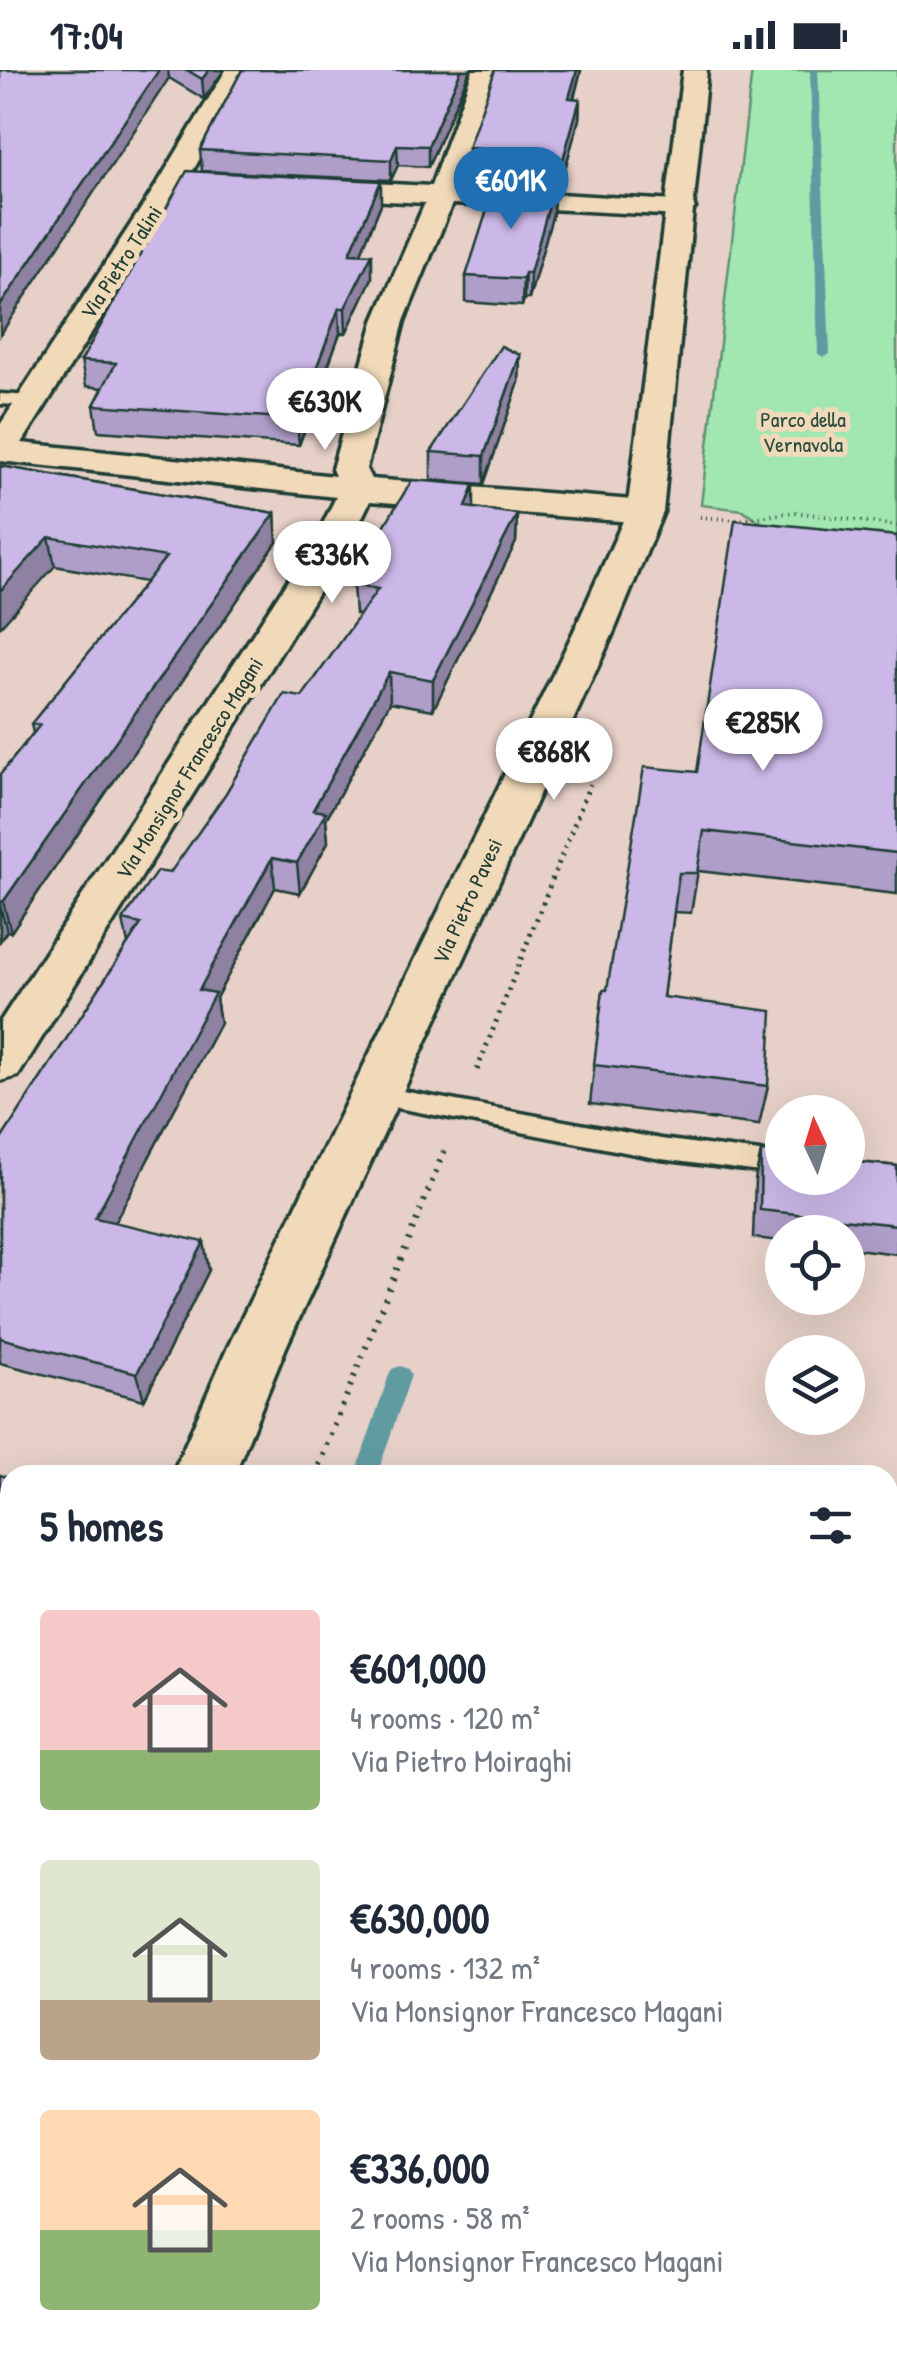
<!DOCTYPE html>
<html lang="en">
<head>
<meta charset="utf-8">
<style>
  :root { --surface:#fff; --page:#f6f6f7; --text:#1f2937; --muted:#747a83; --accent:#1f6fb2 }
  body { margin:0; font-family:"Patrick Hand",sans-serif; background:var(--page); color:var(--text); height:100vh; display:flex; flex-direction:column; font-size:38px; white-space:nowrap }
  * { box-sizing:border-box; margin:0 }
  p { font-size:32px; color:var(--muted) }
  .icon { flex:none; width:55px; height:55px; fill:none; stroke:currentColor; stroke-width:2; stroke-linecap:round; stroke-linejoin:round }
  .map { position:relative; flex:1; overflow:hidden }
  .details { position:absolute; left:0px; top:1395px; width:898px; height:890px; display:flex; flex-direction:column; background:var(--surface); border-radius:30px 30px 0 0; box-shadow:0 10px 40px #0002 }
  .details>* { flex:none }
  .needle { width:65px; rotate:356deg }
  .fabs { position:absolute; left:765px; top:1025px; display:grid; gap:20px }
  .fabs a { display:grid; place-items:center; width:100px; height:100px; border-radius:50%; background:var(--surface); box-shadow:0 10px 40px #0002; font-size:50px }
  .price { position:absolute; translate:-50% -85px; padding:0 22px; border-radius:35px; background:#fff; color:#222; font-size:32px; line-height:65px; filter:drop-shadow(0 2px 5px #0008) }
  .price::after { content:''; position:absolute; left:50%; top:60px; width:30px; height:22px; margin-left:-15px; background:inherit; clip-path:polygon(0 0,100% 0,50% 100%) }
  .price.selected { background:var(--accent); color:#fff }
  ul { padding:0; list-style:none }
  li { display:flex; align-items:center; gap:30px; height:250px; padding:0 40px }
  li span { display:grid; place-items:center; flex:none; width:280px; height:200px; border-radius:10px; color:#555 }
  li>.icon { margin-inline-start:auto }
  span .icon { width:120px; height:120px; fill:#fffc; stroke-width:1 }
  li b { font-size:42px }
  h2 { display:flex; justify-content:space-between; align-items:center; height:120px; padding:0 40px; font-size:42px }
  .status { display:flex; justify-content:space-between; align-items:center; height:70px; padding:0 50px; background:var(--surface); direction:ltr }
  .status svg { height:28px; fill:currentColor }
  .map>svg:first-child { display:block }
</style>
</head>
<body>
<div class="status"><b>17:04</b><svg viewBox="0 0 49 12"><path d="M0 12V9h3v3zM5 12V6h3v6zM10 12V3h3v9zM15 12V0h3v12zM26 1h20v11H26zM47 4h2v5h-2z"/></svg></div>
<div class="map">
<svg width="897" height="2285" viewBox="0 0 897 2285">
  <rect width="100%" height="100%" fill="#e6d0c7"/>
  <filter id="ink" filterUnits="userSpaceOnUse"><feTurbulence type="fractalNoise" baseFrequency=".01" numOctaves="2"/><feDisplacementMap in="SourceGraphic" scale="20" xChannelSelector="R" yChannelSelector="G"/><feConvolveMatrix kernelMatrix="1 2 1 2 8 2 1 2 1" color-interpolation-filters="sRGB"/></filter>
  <g filter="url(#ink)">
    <path fill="#a2e6b1" stroke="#609272" stroke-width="2.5" d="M 752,0 L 897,0 L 897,477 L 768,457 L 743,440 L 701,435 Z"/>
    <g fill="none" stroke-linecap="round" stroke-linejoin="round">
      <g fill="#609ba2" fill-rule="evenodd">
        <path d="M 810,0 L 818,0 L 830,284 L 824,287 L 818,284 Z"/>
        <path d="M 400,1296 L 408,1299 L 411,1305 L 377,1405 L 355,1405 L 389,1305 L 392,1299 Z"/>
        <path d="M 94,2275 L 126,2275 L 123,2285 L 91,2285 Z"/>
      </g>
      <g stroke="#1f3d34" stroke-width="7">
        <g id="lane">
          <path d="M 0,324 L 32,326 L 40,331 L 32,336 L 0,334 Z"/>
          <path d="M 376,1016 L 661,1069 L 782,1085 L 782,1105 L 661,1089 L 367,1032 L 363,1025 L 367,1018 Z"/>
        </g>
      </g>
      <g stroke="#1f3d34" stroke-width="7">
        <g id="street">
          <path d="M 226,0 L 250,0 L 191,104 L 431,116 L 473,0 L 497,0 L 458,118 L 691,132 L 695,138 L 681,146 L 452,134 L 404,251 L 366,399 L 371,409 L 645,431 L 658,434 L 663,442 L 658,450 L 645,453 L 370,431 L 353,466 L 18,1006 L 0,1011 L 0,952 L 317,466 L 336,427 L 0,391 L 0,355 L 159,111 ZM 181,120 L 425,133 L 374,251 L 332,399 L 335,406 L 22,373 Z"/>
          <path d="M 0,1651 L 10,1654 L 10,1722 L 0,1719 Z"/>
        </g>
      </g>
      <g stroke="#1f3d34" stroke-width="7">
        <g id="secondary">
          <path d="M 683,0 L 707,0 L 663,442 L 614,561 L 286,1277 L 234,1405 L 172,1405 L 228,1277 L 574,561 L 627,442 Z"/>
          <path d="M 10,1833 L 10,1927 L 0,1931 L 0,1837 Z"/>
        </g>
      </g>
      <path stroke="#1f3d34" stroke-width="4" stroke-dasharray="1 5" stroke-linecap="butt" d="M 700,447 L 737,450 L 795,442 L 897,456"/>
      <path stroke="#1f3d34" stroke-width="5" stroke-dasharray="2.5 6" stroke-linecap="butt" d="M 477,1000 L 590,714"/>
      <path stroke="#1f3d34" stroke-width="6" stroke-dasharray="2.5 8" stroke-linecap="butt" d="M 315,1405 L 444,1081"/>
      <path stroke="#1f3d34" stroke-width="9" stroke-dasharray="4 10" stroke-linecap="butt" d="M 0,2173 L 10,2151"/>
      <use href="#lane" fill="#f1dab9" fill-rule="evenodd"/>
      <use href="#street" fill="#f1dab9" fill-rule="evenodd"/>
      <use href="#secondary" fill="#f1dab9" fill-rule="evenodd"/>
    </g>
    <g fill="#af9ec8" stroke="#1f3d34" stroke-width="2.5">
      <path d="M 0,0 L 224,0 L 204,29 L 169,8 Z"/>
      <path d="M 242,0 L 470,0 L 428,97 L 398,95 L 391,110 L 202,101 L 200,80 Z"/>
      <path d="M 581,0 L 574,29 L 580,29 L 579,49 L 559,120 L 554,120 L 553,143 L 529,229 L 524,229 L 522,236 L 466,232 L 466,206 L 501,115 L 501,100 L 468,99 L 468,78 Z"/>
      <path d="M 381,134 L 361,183 L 372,208 L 346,263 L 340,263 L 299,375 L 98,361 L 94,335 L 103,318 L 86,316 L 81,291 Z"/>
      <path d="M 520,285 L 519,312 L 484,414 L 431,410 L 431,382 Z"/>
      <path d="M 0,396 L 275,443 L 277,472 L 11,862 L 7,861 L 0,871 L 0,705 L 33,663 L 31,654 L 146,512 L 55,496 Z"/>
      <path d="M 474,438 L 517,444 L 516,472 L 433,640 L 390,632 L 326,749 L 328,772 L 300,823 L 275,818 L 216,928 L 220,953 L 115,1152 L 209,1200 L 144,1330 L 0,1293 L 0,1071 L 128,874 L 123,850 L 170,803 L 302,627 L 360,545 L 355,544 L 353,515 L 378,478 L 378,466 Z"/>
      <path d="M 897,466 L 897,824 L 698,801 L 691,843 L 674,842 L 663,927 L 768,1016 L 759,1055 L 590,1034 L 603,920 L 607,920 L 697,702 Z"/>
      <path d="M 761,1082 L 897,1096 L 897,1184 L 848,1178 L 848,1162 L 782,1162 L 782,1171 L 753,1168 L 755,1110 Z"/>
    </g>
    <g fill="#8e81a2" stroke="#1f3d34" stroke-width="2.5">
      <path d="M 159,0 L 168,0 L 169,8 L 0,265 L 0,236 Z"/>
      <path d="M 209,0 L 224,0 L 204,29 L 202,9 Z"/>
      <path d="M 461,0 L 470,0 L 428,97 L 428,76 Z"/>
      <path d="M 577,0 L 581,0 L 568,48 L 569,28 Z"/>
      <path d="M 580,29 L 579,49 L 559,120 L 560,100 Z"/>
      <path d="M 397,75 L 398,95 L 391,110 L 391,90 Z"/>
      <path d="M 381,111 L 381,134 L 351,207 L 350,183 Z"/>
      <path d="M 554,118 L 553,143 L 529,229 L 530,203 Z"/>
      <path d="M 372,184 L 372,208 L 346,263 L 345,238 Z"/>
      <path d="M 525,203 L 524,229 L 522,236 L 523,209 Z"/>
      <path d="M 339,238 L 340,263 L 299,375 L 297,349 Z"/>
      <path d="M 520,285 L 519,312 L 484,414 L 484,386 Z"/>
      <path d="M 474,415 L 474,443 L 466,437 Z"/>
      <path d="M 275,443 L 277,472 L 11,862 L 3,832 Z"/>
      <path d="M 517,444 L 516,472 L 433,640 L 433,610 Z"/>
      <path d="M 49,467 L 55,496 L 0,557 L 0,521 Z"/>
      <path d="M 389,602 L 390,632 L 326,749 L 328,772 L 300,823 L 297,793 L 313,740 Z"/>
      <path d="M 272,788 L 275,818 L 216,928 L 220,953 L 102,1176 L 95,1148 L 199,920 Z"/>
      <path d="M 0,835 L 7,861 L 0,871 Z"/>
      <path d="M 204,1172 L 209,1200 L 144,1330 L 137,1303 Z"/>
      <path d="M 10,1418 L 10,1463 L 0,1482 L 0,1437 Z"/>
    </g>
    <g fill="#cbb8e8" stroke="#1f3d34" stroke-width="2.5">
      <path d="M 0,0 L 159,0 L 0,236 Z"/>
      <path d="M 187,0 L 209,0 L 202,9 Z"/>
      <path d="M 242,0 L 461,0 L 428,76 L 397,75 L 391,90 L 200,80 Z"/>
      <path d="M 495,0 L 577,0 L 569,28 L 580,29 L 560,100 L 501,96 L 506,80 L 468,78 Z"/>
      <path d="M 187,101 L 381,111 L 350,183 L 372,184 L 345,238 L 339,238 L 297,349 L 94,335 L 116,293 L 81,291 Z"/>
      <path d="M 495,115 L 554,118 L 530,203 L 525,203 L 523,209 L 466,206 Z"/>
      <path d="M 501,276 L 520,285 L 484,386 L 431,382 Z"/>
      <path d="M 0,396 L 275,443 L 3,832 L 0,831 L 0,705 L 40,655 L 31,654 L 166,487 L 49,467 L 0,521 Z"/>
      <path d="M 412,410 L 474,415 L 466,437 L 517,444 L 433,610 L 389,602 L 313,740 L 326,742 L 297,793 L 272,788 L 199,920 L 215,923 L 95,1148 L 204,1172 L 137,1303 L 0,1268 L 0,1071 L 141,854 L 123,850 L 157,801 L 170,803 L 226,723 L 284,624 L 302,627 L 378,519 L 353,515 L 384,470 L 378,466 Z"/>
      <path d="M 735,450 L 897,466 L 897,783 L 704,761 L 697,803 L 679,803 L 663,927 L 772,941 L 768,1016 L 594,995 L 603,920 L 607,920 L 644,697 L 697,702 Z"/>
      <path d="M 761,1082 L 782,1084 L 782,1108 L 848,1108 L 848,1091 L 897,1096 L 897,1155 L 760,1140 Z"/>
      <path d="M 0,1405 L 10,1408 L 10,1418 L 0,1437 Z"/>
    </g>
  </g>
  <g text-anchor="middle" stroke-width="10" stroke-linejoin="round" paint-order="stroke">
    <g font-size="22" fill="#1f3d34" stroke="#f1dab9">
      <text transform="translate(121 192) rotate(-57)" y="8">Via Pietro Talini</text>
      <text transform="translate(189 698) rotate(-58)" y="8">Via Monsignor Francesco Magani</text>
      <text transform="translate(467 831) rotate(-65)" y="8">Via Pietro Pavesi</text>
    </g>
    <g font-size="22" fill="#2c4e40" stroke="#f1dab9">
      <text x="803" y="357">Parco della<tspan x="803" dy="25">Vernavola</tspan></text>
    </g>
  </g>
</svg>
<div class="fabs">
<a><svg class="needle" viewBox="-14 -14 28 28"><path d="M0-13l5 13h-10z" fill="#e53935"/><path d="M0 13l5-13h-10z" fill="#747a83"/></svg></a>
<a><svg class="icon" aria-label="locate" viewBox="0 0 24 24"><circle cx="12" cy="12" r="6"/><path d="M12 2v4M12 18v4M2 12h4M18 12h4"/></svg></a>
<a><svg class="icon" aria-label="layers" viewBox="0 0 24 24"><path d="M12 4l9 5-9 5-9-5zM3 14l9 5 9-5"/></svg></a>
</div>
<b class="price selected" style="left:511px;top:162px">€601K</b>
<b class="price" style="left:325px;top:383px">€630K</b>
<b class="price" style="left:332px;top:536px">€336K</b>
<b class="price" style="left:763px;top:704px">€285K</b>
<b class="price" style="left:554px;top:733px">€868K</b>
<section class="details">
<h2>5 homes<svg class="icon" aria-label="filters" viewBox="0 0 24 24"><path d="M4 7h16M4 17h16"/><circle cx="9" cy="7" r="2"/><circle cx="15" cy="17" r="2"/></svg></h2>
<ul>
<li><span style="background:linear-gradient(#f6c9c9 70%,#8fb573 0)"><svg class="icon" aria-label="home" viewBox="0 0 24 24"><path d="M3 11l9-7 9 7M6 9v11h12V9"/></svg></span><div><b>€601,000</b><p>4 rooms · 120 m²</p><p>Via Pietro Moiraghi</p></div></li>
<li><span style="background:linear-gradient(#dfe7d0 70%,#b9a48a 0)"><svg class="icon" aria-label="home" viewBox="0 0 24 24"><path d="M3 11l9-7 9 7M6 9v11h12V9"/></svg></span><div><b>€630,000</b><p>4 rooms · 132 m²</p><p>Via Monsignor Francesco Magani</p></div></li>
<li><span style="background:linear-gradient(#ffd9b3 60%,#8fb573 0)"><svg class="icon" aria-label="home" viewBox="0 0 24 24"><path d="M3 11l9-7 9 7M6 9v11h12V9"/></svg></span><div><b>€336,000</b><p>2 rooms · 58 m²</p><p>Via Monsignor Francesco Magani</p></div></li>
</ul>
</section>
</div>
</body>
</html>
